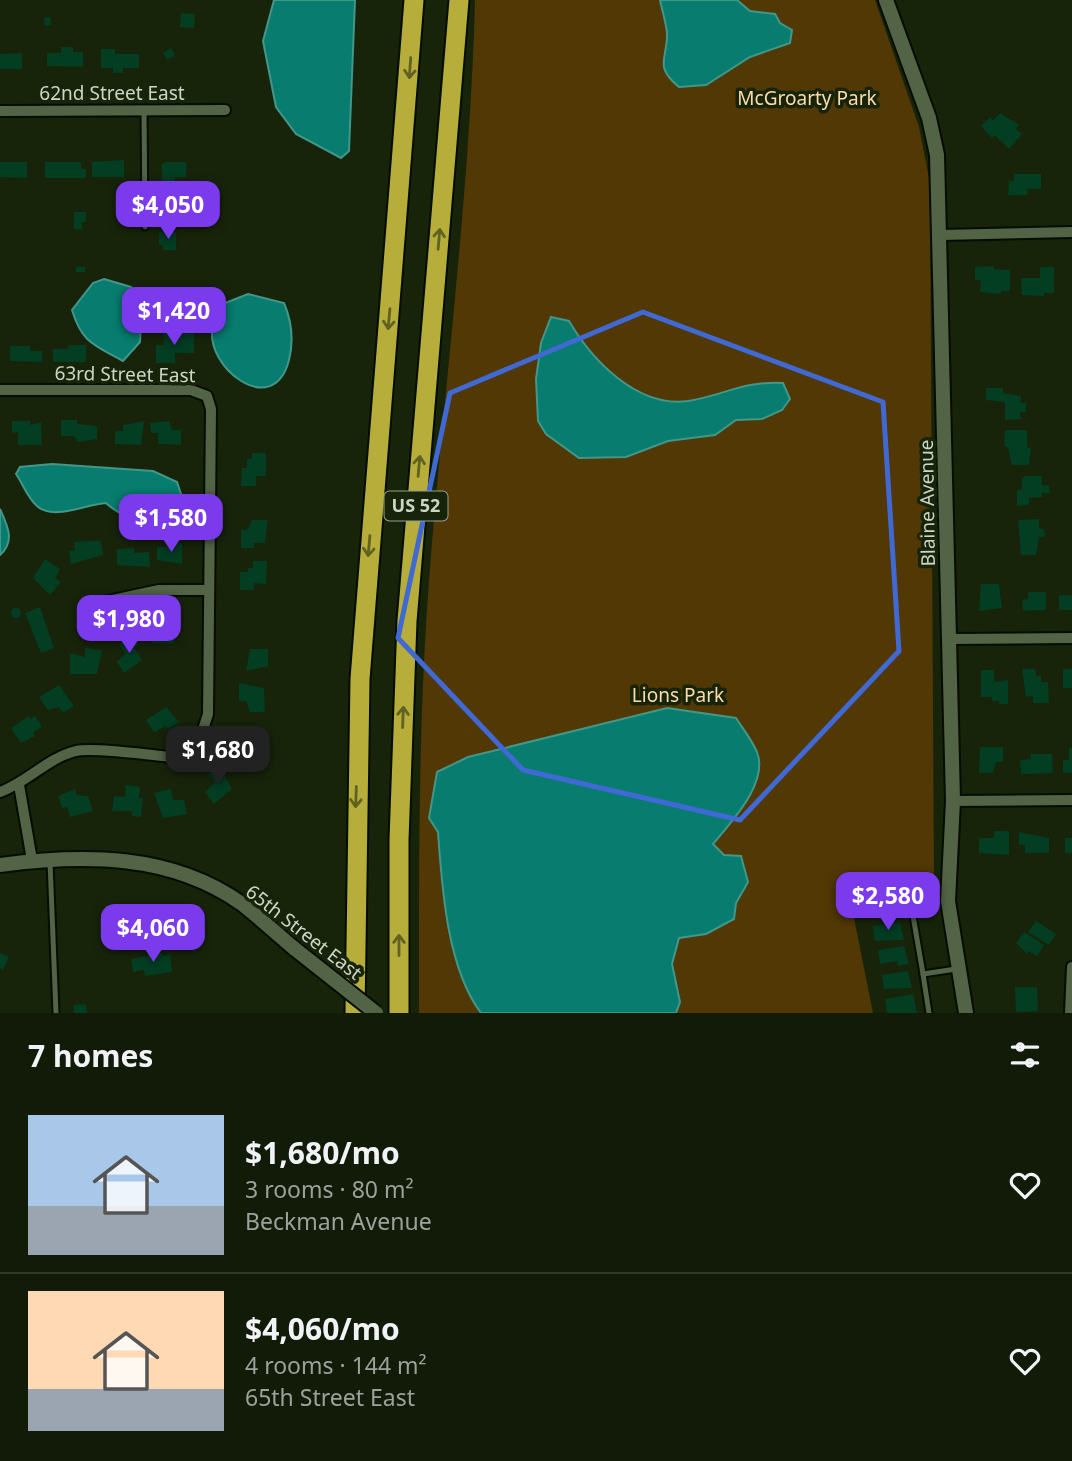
<!DOCTYPE html>
<html lang="en">
<head>
<meta charset="utf-8">
<style>
  :root { --surface:#111b08; --page:#1e2816; --text:#f1f3f6; --muted:#9ca19c; --line:#303929; --accent:#7c3aed }
  body { margin:0; font-family:"Noto Sans",sans-serif; background:var(--page); color:var(--text); height:100vh; display:flex; flex-direction:column; font-size:26px; white-space:nowrap }
  * { box-sizing:border-box; margin:0 }
  p { font-size:23px; color:var(--muted) }
  .icon { flex:none; width:38px; height:38px; fill:none; stroke:currentColor; stroke-width:2; stroke-linecap:round; stroke-linejoin:round }
  .map { position:relative; height:1013px; overflow:hidden }
  .panel { display:flex; flex-direction:column; background:var(--surface); flex:1 }
  .panel>* { flex:none }
  .price { position:absolute; translate:-50% -60px; padding:0 16px; border-radius:14px; background:var(--accent); color:#fff; font-size:23px; line-height:46px; filter:drop-shadow(0 2px 4px #0008) }
  .price::after { content:''; position:absolute; left:50%; top:42px; width:21px; height:16px; margin-left:-10px; background:inherit; clip-path:polygon(0 0,100% 0,50% 100%) }
  .price.selected { background:#222; color:#fff }
  ul { padding:0; list-style:none }
  li { display:flex; align-items:center; gap:21px; height:175px; padding:0 28px }
  li+li { border-top:2px solid var(--line) }
  li span { display:grid; place-items:center; flex:none; width:196px; height:140px; border-radius:0px; color:#555 }
  li>.icon { margin-inline-start:auto }
  span .icon { width:84px; height:84px; fill:#fffc; stroke-width:1 }
  li b { font-size:30px }
  h2 { display:flex; justify-content:space-between; align-items:center; height:84px; padding:0 28px; font-size:30px }
  .map>svg:first-child { display:block }
</style>
</head>
<body>
<div class="map">
<svg width="1072" height="1013" viewBox="0 0 1072 1013">
  <rect width="100%" height="100%" fill="#17240a"/>
  <path fill="#513805" d="M 475,0 L 875,0 L 919,127 L 930,183 L 934,883 L 850,883 L 848,888 L 873,1013 L 419,1013 C 419,869 418,724 429,580 C 444,386 470,194 475,0 Z"/>
  <g fill="#077c6f" stroke="#429789" stroke-width="2">
    <path d="M 274,0 L 355,0 L 349,151 L 341,158 L 296,134 L 276,107 L 263,41 Z"/>
    <path d="M 660,0 L 737,0 L 750,11 L 775,14 L 780,23 L 792,30 L 790,43 L 750,57 L 706,85 L 679,87 C 653,66 668,58 667,33 C 666,22 662,10 660,0 Z"/>
    <path d="M 104,279 L 131,287 L 142,298 L 140,342 L 123,361 C 94,345 82,343 72,310 L 93,283 Z"/>
    <path d="M 248,294 L 284,303 C 292,322 294,340 289,360 C 273,422 203,365 213,327 C 215,319 222,310 225,303 Z"/>
    <path d="M 551,317 L 569,321 C 592,360 637,408 688,401 C 725,395 742,381 783,383 L 790,399 L 782,410 L 762,419 L 736,420 L 715,435 L 668,441 L 626,457 L 579,458 L 546,434 L 538,421 L 536,379 L 541,343 Z"/>
    <path d="M 52,464 L 153,471 L 177,482 L 181,494 L 171,499 L 158,518 C 137,522 121,517 106,503 C 86,504 53,521 37,506 C 27,497 23,484 16,474 L 20,467 Z"/>
    <path d="M 0,509 C 7,525 16,541 0,555 Z"/>
    <path d="M 667,708 L 736,718 C 743,729 752,740 757,752 C 769,783 731,822 713,844 L 724,855 L 741,856 L 748,882 L 736,903 L 734,919 L 706,934 L 679,938 L 672,964 L 680,1002 L 676,1013 L 481,1013 C 447,968 442,888 438,832 L 429,818 L 437,772 L 468,757 Z"/>
  </g>
  <g fill="#033d22">
    <path d="M 181,13 L 195,14 L 194,28 L 180,27 Z"/>
    <path d="M 50,17 L 51,25 L 45,26 L 44,18 Z"/>
    <path d="M 61,47 L 73,47 L 73,52 L 83,52 L 83,67 L 47,66 L 47,53 L 61,53 Z"/>
    <path d="M 171,48 L 175,55 L 167,60 L 163,53 Z"/>
    <path d="M 101,49 L 115,49 L 115,54 L 139,54 L 139,68 L 123,68 L 123,73 L 113,73 L 113,68 L 101,68 Z"/>
    <path d="M 22,53 L 22,69 L 0,69 L 0,54 Z"/>
    <path d="M 1000,113 L 1019,125 L 1016,129 L 1022,134 L 1009,149 L 995,135 L 992,138 L 981,126 L 990,117 L 993,120 Z"/>
    <path d="M 124,160 L 124,177 L 92,177 L 92,162 Z"/>
    <path d="M 0,162 L 27,162 L 27,178 L 0,177 Z"/>
    <path d="M 45,162 L 81,162 L 81,169 L 86,169 L 86,178 L 45,178 Z"/>
    <path d="M 166,162 L 186,162 L 186,177 L 175,177 L 175,185 L 162,185 L 162,164 Z"/>
    <path d="M 1014,174 L 1041,174 L 1041,189 L 1027,189 L 1027,195 L 1008,195 L 1009,181 L 1014,181 Z"/>
    <path d="M 74,212 L 86,212 L 86,222 L 82,222 L 82,229 L 74,229 Z"/>
    <path d="M 159,232 L 176,232 L 176,250 L 163,250 L 163,245 L 159,245 Z"/>
    <path d="M 76,266 L 85,267 L 85,272 L 76,272 Z"/>
    <path d="M 994,266 L 994,269 L 1010,270 L 1010,291 L 1001,291 L 1001,294 L 980,292 L 981,280 L 975,280 L 975,267 Z"/>
    <path d="M 1040,267 L 1054,267 L 1054,293 L 1044,293 L 1044,296 L 1022,295 L 1021,278 L 1040,278 Z"/>
    <path d="M 163,333 L 194,333 L 194,353 L 175,353 L 175,363 L 156,363 L 156,345 L 164,345 Z"/>
    <path d="M 68,345 L 86,345 L 86,362 L 53,362 L 53,349 L 68,349 Z"/>
    <path d="M 10,346 L 30,346 L 30,351 L 42,351 L 42,362 L 10,361 Z"/>
    <path d="M 986,388 L 1003,388 L 1003,393 L 1021,396 L 1021,403 L 1026,403 L 1026,412 L 1020,412 L 1021,419 L 1005,420 L 1005,402 L 986,400 Z"/>
    <path d="M 61,420 L 77,420 L 77,424 L 97,426 L 97,439 L 78,442 L 74,436 L 61,436 Z"/>
    <path d="M 12,421 L 30,421 L 30,425 L 41,422 L 42,445 L 18,445 L 18,432 L 12,433 Z"/>
    <path d="M 144,421 L 141,445 L 115,444 L 115,431 L 123,431 L 123,425 Z"/>
    <path d="M 169,421 L 172,430 L 181,430 L 181,445 L 158,444 L 158,433 L 151,433 L 150,423 Z"/>
    <path d="M 1005,430 L 1027,430 L 1027,448 L 1031,447 L 1029,465 L 1012,465 L 1008,448 L 1004,445 Z"/>
    <path d="M 252,453 L 266,453 L 266,476 L 256,476 L 256,486 L 241,486 L 242,468 L 247,468 L 247,459 L 252,459 Z"/>
    <path d="M 1026,476 L 1042,476 L 1042,485 L 1049,485 L 1050,493 L 1042,493 L 1042,497 L 1029,498 L 1029,505 L 1017,506 L 1017,490 L 1022,489 L 1022,478 Z"/>
    <path d="M 1039,519 L 1039,529 L 1044,529 L 1045,537 L 1039,537 L 1036,555 L 1021,555 L 1018,520 Z"/>
    <path d="M 252,520 L 268,520 L 265,543 L 254,543 L 254,548 L 241,548 L 241,530 L 247,530 Z"/>
    <path d="M 84,541 L 101,541 L 103,555 L 71,564 L 69,551 L 75,550 L 74,542 Z"/>
    <path d="M 172,543 L 182,543 L 182,564 L 157,560 L 157,547 L 172,547 Z"/>
    <path d="M 134,548 L 134,553 L 149,552 L 150,567 L 117,565 L 117,549 Z"/>
    <path d="M 45,559 L 60,569 L 55,578 L 61,582 L 50,595 L 33,578 Z"/>
    <path d="M 253,561 L 267,561 L 266,584 L 254,583 L 254,590 L 240,590 L 240,572 L 248,572 L 248,568 L 253,568 Z"/>
    <path d="M 981,584 L 999,584 L 1002,608 L 979,611 Z"/>
    <path d="M 1028,592 L 1046,592 L 1046,610 L 1023,611 L 1022,600 L 1028,599 Z"/>
    <rect x="1059" y="595" width="13" height="15"/>
    <path d="M 40,607 L 54,648 L 41,653 L 25,613 Z"/>
    <circle cx="16" cy="613" r="5"/>
    <path d="M 163,620 L 178,620 L 174,644 L 152,643 L 152,626 L 163,626 Z"/>
    <path d="M 133,636 L 139,644 L 134,648 L 142,660 L 124,673 L 117,662 L 125,654 L 119,644 Z"/>
    <path d="M 85,648 L 102,650 L 97,674 L 70,674 L 70,653 L 85,657 Z"/>
    <path d="M 250,649 L 268,649 L 268,666 L 246,671 Z"/>
    <path d="M 1022,669 L 1035,669 L 1036,676 L 1041,676 L 1041,682 L 1048,682 L 1049,703 L 1033,703 L 1033,696 L 1026,697 Z"/>
    <rect x="1063" y="669" width="9" height="19"/>
    <path d="M 981,670 L 994,670 L 994,682 L 1008,680 L 1008,704 L 999,704 L 999,701 L 992,701 L 992,697 L 981,697 Z"/>
    <path d="M 239,683 L 264,688 L 265,712 L 250,712 L 246,701 L 239,701 Z"/>
    <path d="M 59,685 L 74,706 L 63,713 L 59,707 L 48,710 L 39,697 Z"/>
    <path d="M 166,707 L 179,722 L 168,729 L 166,726 L 154,732 L 146,720 Z"/>
    <path d="M 29,716 L 30,719 L 35,716 L 42,727 L 33,732 L 35,736 L 21,743 L 11,728 Z"/>
    <path d="M 239,726 L 261,738 L 253,762 L 241,758 L 243,752 L 233,745 Z"/>
    <path d="M 980,747 L 1003,747 L 1003,762 L 996,762 L 993,773 L 979,773 Z"/>
    <path d="M 1069,748 L 1072,748 L 1072,773 L 1063,773 L 1063,760 L 1069,760 Z"/>
    <path d="M 1031,754 L 1052,754 L 1053,773 L 1021,774 L 1020,760 L 1031,759 Z"/>
    <path d="M 219,766 L 232,789 L 214,804 L 205,792 L 215,782 L 208,775 Z"/>
    <path d="M 126,785 L 140,787 L 139,798 L 143,798 L 141,817 L 132,816 L 132,811 L 112,811 L 114,796 L 125,797 Z"/>
    <path d="M 75,789 L 77,795 L 88,796 L 93,811 L 70,817 L 67,807 L 62,808 L 58,796 Z"/>
    <path d="M 171,789 L 173,800 L 184,800 L 187,814 L 163,818 L 154,793 Z"/>
    <path d="M 994,831 L 1009,831 L 1009,855 L 979,853 L 979,838 L 994,838 Z"/>
    <path d="M 1019,832 L 1049,838 L 1049,853 L 1025,853 L 1025,845 L 1019,845 Z"/>
    <rect x="1065" y="838" width="7" height="15"/>
    <path d="M 894,897 L 898,915 L 869,918 L 866,903 Z"/>
    <path d="M 1036,921 L 1056,934 L 1049,945 L 1028,932 Z"/>
    <path d="M 900,922 L 904,940 L 875,941 L 873,926 Z"/>
    <path d="M 1024,932 L 1044,945 L 1037,956 L 1029,951 L 1027,954 L 1016,943 Z"/>
    <path d="M 904,946 L 909,964 L 898,966 L 897,961 L 880,964 L 878,950 Z"/>
    <path d="M 0,953 L 9,957 L 3,970 L 0,968 Z"/>
    <path d="M 162,953 L 163,956 L 170,954 L 172,972 L 145,976 L 144,970 L 133,972 L 131,959 Z"/>
    <path d="M 908,971 L 912,988 L 884,989 L 882,975 Z"/>
    <path d="M 1015,987 L 1037,987 L 1038,1011 L 1016,1012 Z"/>
    <path d="M 913,994 L 917,1013 L 887,1013 L 885,999 Z"/>
    <path d="M 86,1004 L 87,1013 L 74,1013 L 74,1005 Z"/>
  </g>
  <g fill="none" stroke-linecap="round" stroke-linejoin="round">
    <g stroke="#040d00" stroke-width="9">
      <g id="service">
        <path d="M 144,110 L 145,227"/>
        <path d="M 50,862 L 56,1013"/>
        <path d="M 910,898 L 923,974 L 956,969"/>
        <path d="M 923,974 L 929,1013"/>
      </g>
    </g>
    <g stroke="#040d00" stroke-width="14">
      <g id="minor">
        <path d="M 0,111 L 225,110"/>
        <path d="M 941,235 L 1072,232"/>
        <path d="M 0,390 L 191,390 L 207,396 L 211,409 L 208,714 L 199,742 L 180,758 C 157,756 95,747 76,751 C 47,758 28,782 0,792"/>
        <path d="M 94,604 L 159,590 L 208,590"/>
        <path d="M 949,639 L 1072,638"/>
        <path d="M 19,785 L 32,860"/>
        <path d="M 953,801 L 1072,800"/>
        <path d="M 1070,1013 L 1072,967"/>
      </g>
    </g>
    <g stroke="#040d00" stroke-width="18">
      <g id="tertiary">
        <path d="M 886,0 L 929,118 L 937,155 L 953,801 L 948,901 L 966,1013"/>
        <path d="M 0,865 C 82,854 171,853 242,904 C 260,918 277,934 295,949"/>
      </g>
    </g>
    <g stroke="#040d00" stroke-width="23">
      <g id="motorway">
        <path d="M 355,1013 L 360,679 L 414,0"/>
        <path d="M 399,1013 L 399,840 L 407,621 L 459,0"/>
      </g>
    </g>
    <use href="#service" stroke="#536346" stroke-width="5"/>
    <use href="#minor" stroke="#536346" stroke-width="10"/>
    <use href="#tertiary" stroke="#536346" stroke-width="14"/>
    <use href="#motorway" stroke="#b6ad3b" stroke-width="19"/>
    <g stroke="#040d00" stroke-width="18" stroke-linecap="butt">
      <path id="tertiary-bridge" d="M 295,949 L 376,1013"/>
    </g>
    <use href="#tertiary-bridge" stroke="#536346" stroke-width="14"/>
  </g>
  <defs><path id="oneway-shaft" d="M-6 0H5M1.5-3L5.5 0L1.5 3" fill="none" stroke-width="1.6" stroke-linecap="round" stroke-linejoin="round" transform="scale(1.75)"/></defs>
  <g stroke="#5f6220">
    <use href="#oneway-shaft" transform="translate(410 68) rotate(94)"/>
    <use href="#oneway-shaft" transform="translate(439 239) rotate(-85)"/>
    <use href="#oneway-shaft" transform="translate(389 319) rotate(95)"/>
    <use href="#oneway-shaft" transform="translate(419 466) rotate(-85)"/>
    <use href="#oneway-shaft" transform="translate(369 546) rotate(95)"/>
    <use href="#oneway-shaft" transform="translate(403 717) rotate(-88)"/>
    <use href="#oneway-shaft" transform="translate(356 797) rotate(92)"/>
    <use href="#oneway-shaft" transform="translate(399 945) rotate(-90)"/>
  </g>
  <path fill="none" stroke="#4069d4" stroke-width="5" stroke-linejoin="round" d="M 643,312 L 883,402 L 899,651 L 740,820 L 523,770 L 398,638 L 450,393 Z"/>
  <g text-anchor="middle" stroke-width="7" stroke-linejoin="round" paint-order="stroke">
    <rect fill="#17240a" stroke="#96a18e" stroke-width="2" x="384.5" y="491.5" width="63" height="29" rx="5"/>
    <g font-size="18" font-weight="bold" fill="#cdd6c6">
      <text x="416" y="512">US 52</text>
    </g>
    <g font-size="19" fill="#cdd6c6" stroke="#17240a">
      <text x="112" y="100">62nd Street East</text>
      <text transform="translate(125 374) rotate(1)" y="7">63rd Street East</text>
      <text transform="translate(927 503) rotate(-91)" y="7">Blaine Avenue</text>
      <text transform="translate(304 932) rotate(38)" y="7">65th Street East</text>
    </g>
    <g font-size="19" fill="#fbdcaa" stroke="#17240a">
      <text x="807" y="105">McGroarty Park</text>
      <text x="678" y="702">Lions Park</text>
    </g>
  </g>
</svg>
<b class="price" style="left:168px;top:241px">$4,050</b>
<b class="price" style="left:174px;top:347px">$1,420</b>
<b class="price" style="left:171px;top:554px">$1,580</b>
<b class="price" style="left:129px;top:655px">$1,980</b>
<b class="price selected" style="left:218px;top:786px">$1,680</b>
<b class="price" style="left:888px;top:932px">$2,580</b>
<b class="price" style="left:153px;top:964px">$4,060</b>
</div>
<section class="panel">
<h2>7 homes<svg class="icon" aria-label="filters" viewBox="0 0 24 24"><path d="M4 7h16M4 17h16"/><circle cx="9" cy="7" r="2"/><circle cx="15" cy="17" r="2"/></svg></h2>
<ul>
<li><span style="background:linear-gradient(#a9c7e8 65%,#9aa5b1 0)"><svg class="icon" aria-label="home" viewBox="0 0 24 24"><path d="M3 11l9-7 9 7M6 9v11h12V9"/></svg></span><div><b>$1,680/mo</b><p>3 rooms · 80 m²</p><p>Beckman Avenue</p></div><svg class="icon" aria-label="heart" viewBox="0 0 24 24"><path d="M12 20l-8-8c-3-5 5-10 8-4 3-6 11-1 8 4z"/></svg></li>
<li><span style="background:linear-gradient(#ffd9b3 70%,#9aa5b1 0)"><svg class="icon" aria-label="home" viewBox="0 0 24 24"><path d="M3 11l9-7 9 7M6 9v11h12V9"/></svg></span><div><b>$4,060/mo</b><p>4 rooms · 144 m²</p><p>65th Street East</p></div><svg class="icon" aria-label="heart" viewBox="0 0 24 24"><path d="M12 20l-8-8c-3-5 5-10 8-4 3-6 11-1 8 4z"/></svg></li>
</ul>
</section>
</body>
</html>
